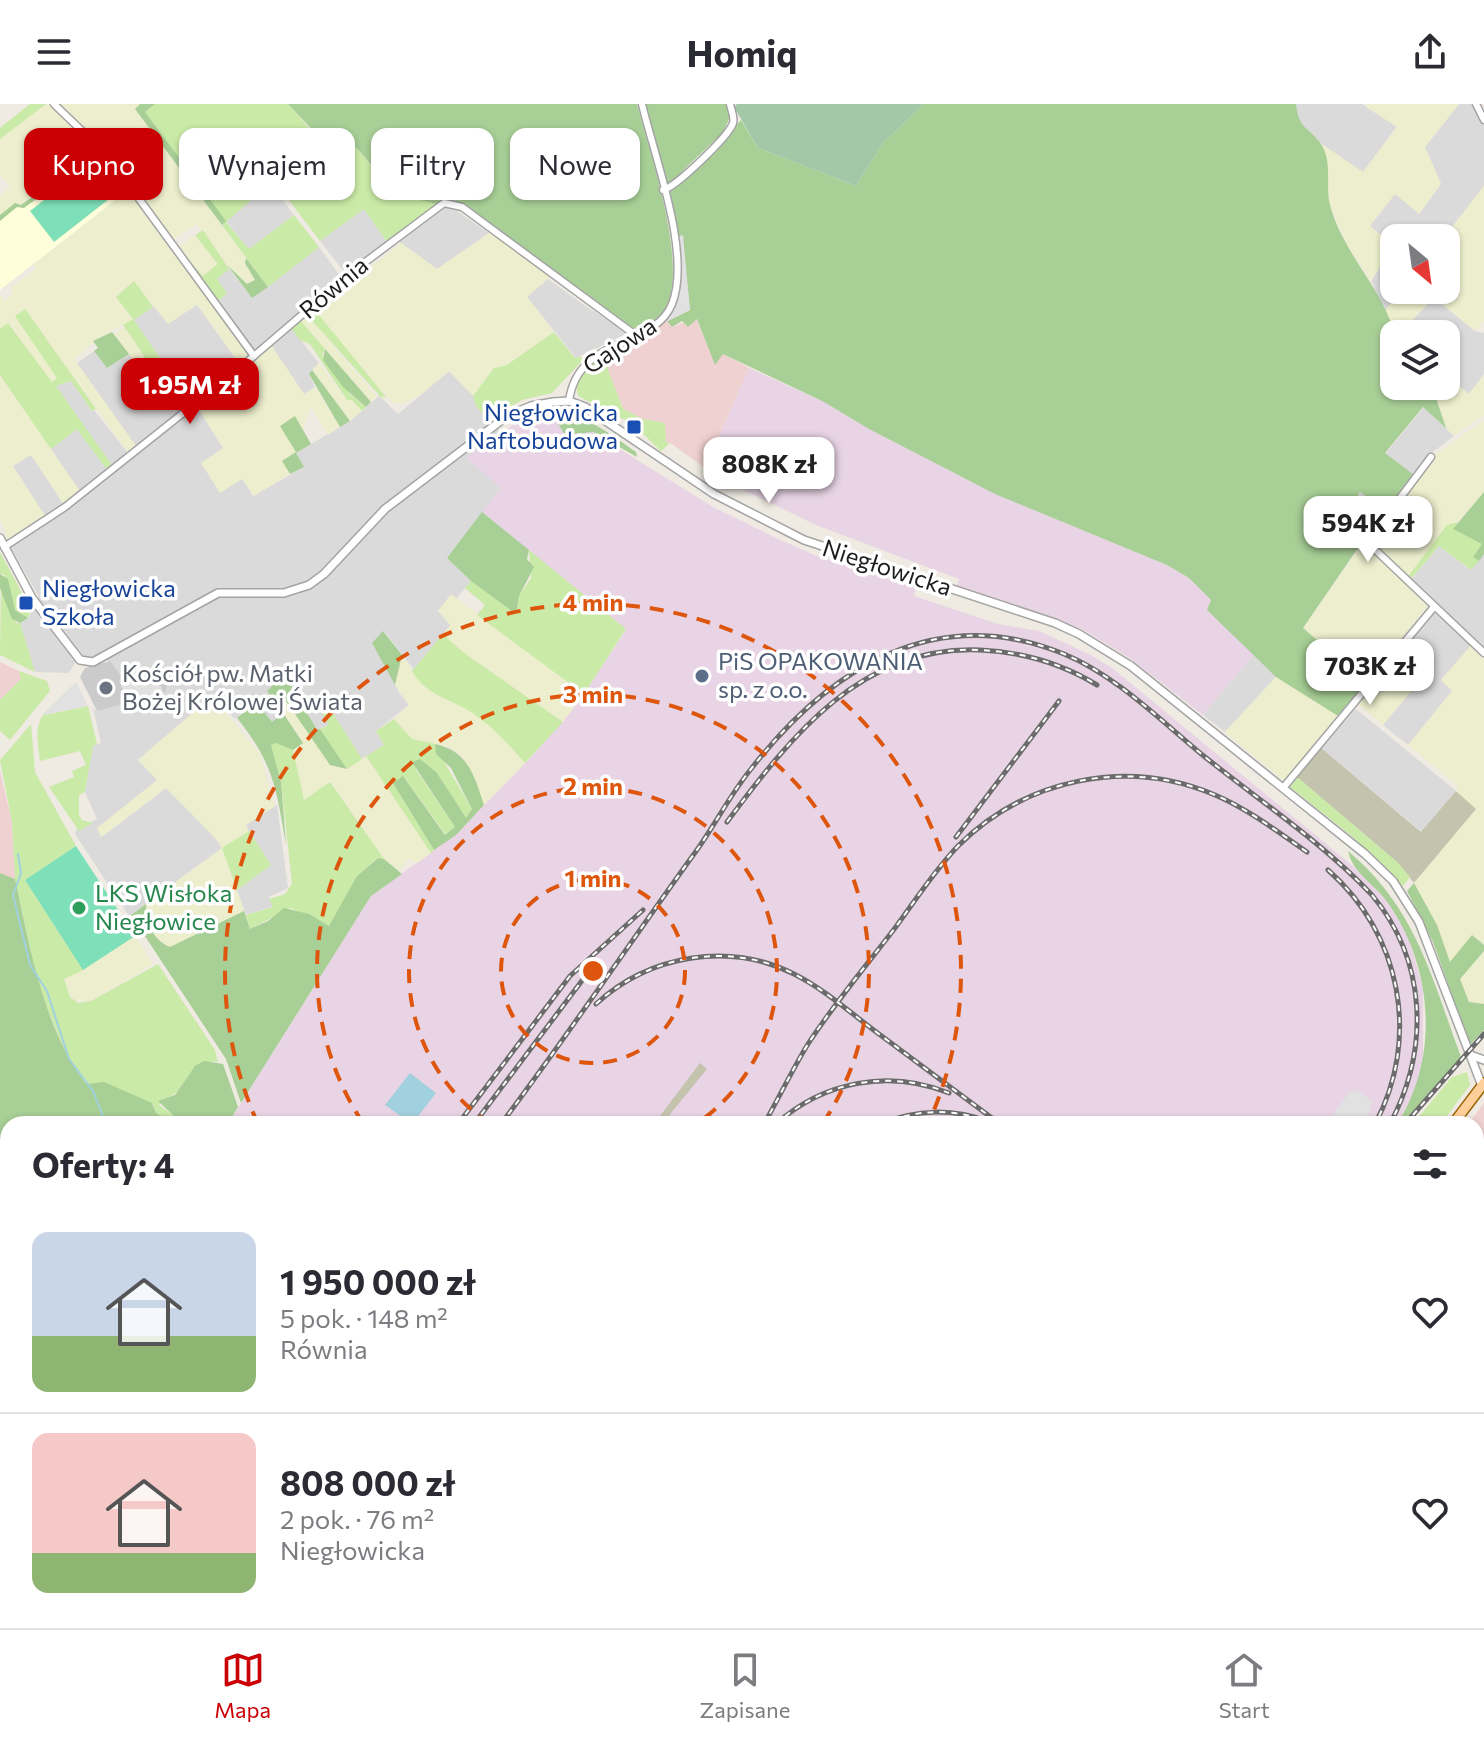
<!DOCTYPE html>
<html lang="pl">
<head>
<meta charset="utf-8">
<style>
  :root { --surface:#fff; --page:#f7f7f7; --text:#2b2b33; --muted:#7c7c81; --line:#e1e1e2; --accent:#ca0005 }
  body { margin:0; font-family:Commissioner,sans-serif; background:var(--page); color:var(--text); height:100vh; display:flex; flex-direction:column; font-size:30px; white-space:nowrap }
  * { box-sizing:border-box; margin:0 }
  p { font-size:26px; color:var(--muted) }
  .icon { flex:none; width:44px; height:44px; fill:none; stroke:currentColor; stroke-width:2; stroke-linecap:round; stroke-linejoin:round }
  .map { position:relative; flex:1; overflow:hidden }
  .sheet { position:absolute; left:0px; top:1012px; width:1484px; height:512px; display:flex; flex-direction:column; background:var(--surface); border-radius:24px 24px 0 0; box-shadow:0 2px 6px #0004 }
  .sheet>* { flex:none }
  .banner { position:absolute; left:24px; top:24px; width:800px; height:72px; display:flex; gap:16px }
  .needle { width:52px; rotate:151deg }
  .tools { position:absolute; left:1380px; top:120px; display:grid; gap:16px }
  .tools a { display:grid; place-items:center; width:80px; height:80px; border-radius:16px; background:var(--surface); box-shadow:0 2px 6px #0004; font-size:40px }
  .price { position:absolute; translate:-50% -68px; padding:0 18px; border-radius:16px; background:#fff; color:#222; font-size:26px; line-height:52px; filter:drop-shadow(0 2px 4px #0008) }
  .price::after { content:''; position:absolute; left:50%; top:48px; width:24px; height:18px; margin-left:-12px; background:inherit; clip-path:polygon(0 0,100% 0,50% 100%) }
  .price.on { background:var(--accent); color:#fff }
  ul { padding:0; list-style:none }
  li { display:flex; align-items:center; gap:24px; height:200px; padding:0 32px }
  li+li { border-top:2px solid var(--line) }
  li span { display:grid; place-items:center; flex:none; width:224px; height:160px; border-radius:16px; color:#555 }
  li>.icon { margin-inline-start:auto }
  span .icon { width:96px; height:96px; fill:#fffc; stroke-width:1 }
  li b { font-size:34px }
  h2 { display:flex; justify-content:space-between; align-items:center; height:96px; padding:0 32px; font-size:34px }
  .pill { padding:0 28px; border-radius:16px; background:var(--surface); box-shadow:0 2px 6px #0004; font-size:28px; line-height:72px }
  .pill.on { background:var(--accent); color:#fff }
  header { display:flex; justify-content:space-between; align-items:center; height:104px; padding:0 32px; background:var(--surface); font-size:36px; font-weight:700 }
  .dock { display:flex; justify-content:space-around; align-items:center; height:112px; border-top:2px solid var(--line); background:var(--surface); font-size:22px; color:var(--muted) }
  .dock a { display:grid; justify-items:center; gap:4px }
  .dock .on { color:var(--accent) }
  .map>svg:first-child { display:block }
</style>
</head>
<body>
<header><svg class="icon" aria-label="menu" viewBox="0 0 24 24"><path d="M4 6h16M4 12h16M4 18h16"/></svg>Homiq<svg class="icon" aria-label="share" viewBox="0 0 24 24"><path d="M12 15V3M7 8l5-5 5 5M5 13v7h14v-7"/></svg></header>
<div class="map">
<svg width="1484" height="1524" viewBox="0 0 1484 1524">
  <rect width="100%" height="100%" fill="#efeae2"/>
  <g fill="#dbdada">
    <path d="M 1296,0 L 1362,0 L 1397,22 L 1363,68 L 1314,35 L 1298,18 Z"/>
    <path d="M 1459,0 L 1471,0 L 1484,22 L 1484,82 L 1444,134 L 1394,134 L 1394,142 L 1369,122 L 1395,90 L 1420,109 L 1441,80 L 1425,43 Z"/>
    <path d="M 270,80 L 294,111 L 249,145 L 226,117 Z"/>
    <path d="M 448,101 L 489,129 L 437,165 L 397,136 Z"/>
    <path d="M 364,105 L 387,138 L 346,170 L 320,137 Z"/>
    <path d="M 319,143 L 340,172 L 254,248 L 218,197 L 227,189 L 217,175 L 229,165 L 252,194 Z"/>
    <path d="M 1394,143 L 1394,186 L 1401,186 L 1384,208 L 1371,177 Z"/>
    <path d="M 548,175 L 584,201 L 628,229 L 576,254 L 527,193 Z"/>
    <path d="M 1438,197 L 1475,227 L 1484,229 L 1484,270 L 1469,290 L 1446,272 L 1446,230 L 1407,230 L 1411,218 L 1428,200 Z"/>
    <path d="M 197,200 L 241,263 L 221,340 L 253,392 L 304,363 L 296,349 L 350,317 L 379,292 L 398,310 L 449,267 L 477,295 L 476,302 L 501,329 L 467,354 L 501,384 L 447,454 L 471,477 L 456,495 L 451,491 L 451,521 L 415,567 L 384,527 L 372,539 L 400,590 L 409,601 L 376,627 L 384,641 L 362,655 L 321,590 L 314,595 L 329,621 L 317,626 L 267,587 L 283,609 L 272,619 L 256,598 L 235,615 L 213,592 L 138,656 L 158,676 L 102,733 L 166,684 L 204,719 L 222,744 L 129,812 L 75,730 L 76,726 L 97,715 L 85,688 L 93,642 L 101,639 L 93,604 L 96,607 L 166,588 L 167,578 L 122,573 L 104,553 L 75,559 L 69,569 L 35,568 L 20,519 L 28,514 L 39,493 L 6,435 L 13,435 L 12,362 L 30,351 L 82,390 L 51,345 L 77,325 L 106,365 L 55,282 L 71,277 L 128,349 L 136,342 L 77,259 L 94,247 L 107,264 L 129,250 L 141,266 L 160,253 L 133,216 L 155,201 Z"/>
    <path d="M 291,224 L 319,259 L 309,270 L 315,283 L 304,290 L 271,241 Z"/>
    <path d="M 1424,303 L 1454,332 L 1434,347 L 1414,371 L 1385,350 Z"/>
    <path d="M 1360,388 L 1382,404 L 1362,433 L 1343,415 Z"/>
    <path d="M 1439,442 L 1470,466 L 1484,450 L 1484,545 L 1475,537 L 1441,576 L 1452,587 L 1408,641 L 1383,621 L 1429,566 L 1404,544 L 1434,503 L 1408,479 Z"/>
    <path d="M 1255,549 L 1276,573 L 1225,628 L 1203,611 Z"/>
    <path d="M 1356,605 L 1456,687 L 1422,728 L 1321,644 Z"/>
    <path d="M 277,701 L 288,784 L 269,793 L 274,802 L 246,811 L 237,786 L 271,761 L 245,721 Z"/>
    <path d="M 1476,1198 L 1484,1203 L 1484,1258 L 1476,1253 Z"/>
    <path d="M 8,1323 L 8,1449 L 0,1443 L 0,1326 Z"/>
    <path d="M 126,1516 L 238,1519 L 264,1516 L 267,1519 L 263,1524 L 132,1524 Z"/>
  </g>
  <g fill="#f0d1d1">
    <path d="M 696,214 L 715,260 L 722,249 L 749,264 L 705,364 L 669,338 L 666,340 L 665,319 L 643,315 L 623,305 L 608,266 L 612,248 L 627,239 L 667,217 L 672,223 Z"/>
    <path d="M 0,558 L 19,567 L 21,575 L 0,596 Z"/>
    <path d="M 0,667 L 12,718 L 15,775 L 0,769 Z"/>
    <path d="M 1484,999 L 1484,1052 L 1476,1050 L 1476,1020 L 1468,1020 Z"/>
  </g>
  <g fill="#e8d4e5">
    <path d="M 749,264 L 824,298 L 869,325 L 995,390 L 1167,461 L 1189,474 L 1211,496 L 1208,506 L 1255,549 L 1203,611 L 1131,555 L 1082,525 L 957,482 L 959,475 L 816,421 L 704,367 Z"/>
    <path d="M 551,308 L 565,331 L 592,328 L 713,403 L 776,434 L 817,452 L 916,483 L 914,492 L 998,520 L 1039,527 L 1089,550 L 1112,564 L 1353,762 L 1387,796 L 1408,831 L 1423,884 L 1423,955 L 1416,985 L 1397,1020 L 228,1020 L 371,792 L 456,730 L 535,649 L 586,587 L 626,526 L 482,408 L 501,384 L 466,354 L 523,314 Z"/>
    <path d="M 541,1516 L 959,1516 L 952,1524 L 553,1524 Z"/>
  </g>
  <g fill="#fffedb">
    <path d="M 100,47 L 130,85 L 0,186 L 0,117 L 17,102 L 24,104 Z"/>
    <path d="M 1484,1069 L 1484,1203 L 1476,1198 L 1476,1079 Z"/>
  </g>
  <path fill="#cbcbcb" d="M 110,557 L 122,573 L 167,581 L 166,588 L 97,607 L 80,573 L 85,564 Z"/>
  <g fill="#c3c3ae">
    <path d="M 1321,644 L 1421,728 L 1456,687 L 1477,705 L 1414,779 L 1397,758 L 1297,673 Z"/>
    <path d="M 700,959 L 707,965 L 662,1020 L 657,1016 Z"/>
  </g>
  <g fill="#eceecd">
    <path d="M 46,0 L 51,0 L 98,45 L 20,101 L 15,99 L 0,111 L 0,91 L 10,82 L 0,71 L 0,35 Z"/>
    <path d="M 56,0 L 140,0 L 135,5 L 246,154 L 245,159 L 255,176 L 247,180 L 227,161 L 197,120 L 172,136 L 111,53 Z"/>
    <path d="M 1367,0 L 1459,0 L 1425,43 L 1441,80 L 1419,110 L 1395,90 L 1370,122 L 1394,142 L 1371,177 L 1347,141 L 1328,98 L 1327,60 L 1320,39 L 1363,68 L 1397,23 L 1366,3 Z"/>
    <path d="M 1484,82 L 1484,217 L 1475,227 L 1438,197 L 1428,200 L 1411,217 L 1407,230 L 1395,230 L 1384,208 L 1401,186 L 1446,186 L 1443,134 Z"/>
    <path d="M 130,85 L 252,251 L 241,261 L 197,201 L 168,220 L 134,178 L 116,193 L 133,216 L 100,233 L 74,255 L 136,342 L 128,349 L 25,205 L 15,212 L 57,274 L 52,278 L 9,219 L 0,225 L 0,191 L 4,197 L 13,190 L 10,184 L 36,165 L 33,161 Z"/>
    <path d="M 491,128 L 550,173 L 527,193 L 554,228 L 507,261 L 494,264 L 473,292 L 449,267 L 423,289 L 402,300 L 393,299 L 320,215 L 318,206 L 401,139 L 437,165 Z"/>
    <path d="M 195,131 L 218,160 L 202,173 L 179,143 Z"/>
    <path d="M 306,210 L 377,293 L 371,298 L 300,216 Z"/>
    <path d="M 124,223 L 145,253 L 136,260 L 114,230 Z"/>
    <path d="M 271,241 L 304,290 L 315,283 L 340,323 L 328,331 L 311,302 L 296,349 L 282,357 L 290,370 L 254,392 L 242,375 L 220,389 L 201,359 L 223,344 L 195,300 Z"/>
    <path d="M 319,259 L 347,296 L 352,296 L 362,307 L 350,317 L 312,266 Z"/>
    <path d="M 1484,270 L 1484,311 L 1454,332 L 1446,324 L 1432,282 L 1446,282 L 1446,272 L 1469,290 Z"/>
    <path d="M 0,271 L 81,389 L 64,401 L 31,351 L 13,362 L 46,413 L 13,435 L 8,435 L 0,416 Z"/>
    <path d="M 1484,316 L 1484,388 L 1458,418 L 1447,421 L 1407,474 L 1372,441 L 1369,434 L 1435,351 Z"/>
    <path d="M 1363,439 L 1424,496 L 1427,503 L 1366,578 L 1303,524 Z"/>
    <path d="M 451,490 L 584,590 L 563,618 L 464,549 L 443,530 L 450,521 L 438,507 Z"/>
    <path d="M 1472,540 L 1484,552 L 1484,841 L 1472,831 L 1450,859 L 1437,821 L 1414,779 L 1476,705 L 1456,687 L 1458,682 L 1408,641 L 1452,587 L 1441,576 Z"/>
    <path d="M 1404,544 L 1429,566 L 1383,621 L 1357,599 Z"/>
    <path d="M 402,551 L 424,583 L 464,603 L 492,623 L 525,659 L 484,701 L 463,653 L 449,643 L 412,635 L 394,615 L 409,601 L 395,581 Z"/>
    <path d="M 1276,573 L 1338,612 L 1284,677 L 1225,628 Z"/>
    <path d="M 281,590 L 330,661 L 347,665 L 366,652 L 431,749 L 417,759 L 409,755 L 400,767 L 384,755 L 331,678 L 304,696 L 293,646 L 303,638 L 273,595 Z"/>
    <path d="M 212,592 L 260,650 L 275,702 L 246,721 L 249,727 L 222,744 L 244,807 L 170,843 L 157,835 L 149,823 L 146,800 L 222,744 L 219,738 L 166,684 L 101,733 L 97,724 L 157,676 L 138,656 Z"/>
    <path d="M 135,832 L 153,860 L 91,897 L 73,897 L 64,875 Z"/>
    <path d="M 1484,847 L 1484,900 L 1469,898 L 1460,875 Z"/>
  </g>
  <g fill="#caeaa7">
    <path d="M 30,0 L 46,0 L 0,35 L 0,24 Z"/>
    <path d="M 155,0 L 288,0 L 316,32 L 321,35 L 332,26 L 357,44 L 370,61 L 395,75 L 407,91 L 437,100 L 387,138 L 364,105 L 320,137 L 288,95 L 284,97 L 270,80 L 226,118 L 249,145 L 294,111 L 319,143 L 268,183 L 222,121 L 225,117 L 145,8 Z"/>
    <path d="M 203,126 L 229,165 L 217,175 L 227,189 L 218,197 L 178,144 L 203,172 L 218,160 L 195,131 Z"/>
    <path d="M 134,177 L 153,203 L 134,216 L 160,254 L 141,267 L 136,260 L 145,253 L 123,221 L 133,215 L 116,193 Z"/>
    <path d="M 338,184 L 343,187 L 319,204 L 318,210 L 387,294 L 381,292 L 387,300 L 306,210 Z"/>
    <path d="M 25,205 L 96,305 L 92,307 L 71,277 L 56,282 L 112,361 L 107,366 L 77,325 L 51,345 L 0,271 L 0,225 L 8,219 L 52,278 L 57,274 L 15,212 Z"/>
    <path d="M 300,216 L 325,245 L 322,251 L 350,290 L 366,303 L 362,307 L 352,296 L 347,296 L 310,240 L 300,236 L 291,224 Z"/>
    <path d="M 554,228 L 575,254 L 586,252 L 583,256 L 552,289 L 522,296 L 488,316 L 476,302 L 473,292 L 494,264 L 507,261 Z"/>
    <path d="M 612,248 L 608,266 L 623,305 L 643,315 L 665,319 L 666,339 L 670,339 L 661,347 L 633,320 L 578,292 L 576,277 L 584,266 Z"/>
    <path d="M 1458,418 L 1454,425 L 1483,440 L 1473,453 L 1479,457 L 1471,466 L 1439,442 L 1409,477 L 1407,474 L 1447,421 Z"/>
    <path d="M 529,446 L 626,525 L 584,590 L 477,511 L 485,501 L 465,484 L 471,477 L 516,509 L 519,492 L 531,474 Z"/>
    <path d="M 0,448 L 31,506 L 28,514 L 15,506 L 5,471 L 0,470 Z"/>
    <path d="M 1,482 L 16,519 L 20,519 L 35,568 L 0,551 Z"/>
    <path d="M 443,530 L 464,549 L 563,618 L 525,659 C 509,641 494,624 474,610 C 451,594 427,593 412,567 Z"/>
    <path d="M 19,567 L 47,577 L 50,587 L 10,636 L 0,627 L 0,596 L 21,575 Z"/>
    <path d="M 322,592 L 362,655 L 347,665 L 320,625 L 329,621 L 315,597 Z"/>
    <path d="M 88,602 L 97,640 L 93,642 L 85,688 L 79,691 L 79,711 L 82,716 L 93,719 L 79,727 L 49,683 L 74,673 L 72,667 L 86,661 L 80,647 L 40,657 C 38,638 33,620 47,606 L 45,611 Z"/>
    <path d="M 394,615 L 412,635 L 435,640 C 435,645 466,693 472,705 L 466,715 L 437,669 L 415,664 L 455,723 L 446,731 L 404,673 L 393,679 L 434,746 L 431,749 L 366,652 L 384,641 L 376,627 Z"/>
    <path d="M 31,620 L 35,668 L 76,742 L 25,776 L 83,866 L 64,875 L 70,893 L 78,899 L 91,897 L 158,860 L 215,946 L 218,958 C 183,953 189,992 162,995 L 159,1001 L 173,1011 L 169,1016 L 156,1009 L 153,1000 L 86,981 L 68,955 L 39,884 L 15,775 L 12,718 L 0,656 Z"/>
    <path d="M 276,639 L 293,646 L 304,696 L 330,678 L 384,755 L 377,754 L 357,772 L 330,822 L 290,804 L 250,825 L 246,811 L 273,803 L 269,795 L 285,790 L 292,780 L 281,678 L 271,641 Z"/>
    <path d="M 1297,673 L 1397,758 L 1410,773 L 1403,782 L 1354,734 L 1290,683 Z"/>
    <path d="M 249,727 L 271,761 L 237,786 L 222,744 Z"/>
    <path d="M 1467,968 L 1470,981 L 1441,1020 L 1413,1020 L 1452,973 Z"/>
    <path d="M 1476,1322 L 1484,1325 L 1484,1486 L 1476,1480 L 1476,1391 L 1481,1385 L 1476,1381 Z"/>
    <path d="M 0,1443 L 8,1449 L 8,1516 L 31,1516 L 19,1524 L 0,1524 Z"/>
    <path d="M 39,1516 L 126,1516 L 132,1524 L 45,1524 Z"/>
  </g>
  <g fill="#a8cf96">
    <path d="M 140,0 L 155,0 L 145,8 L 226,117 L 222,121 L 135,5 Z"/>
    <path d="M 288,0 L 637,0 C 649,45 690,165 665,205 C 658,216 645,221 635,227 L 467,104 L 453,97 L 437,100 L 412,94 L 395,75 L 375,66 L 357,44 L 332,26 L 321,35 Z"/>
    <path d="M 645,0 L 729,0 L 729,15 L 723,28 L 666,83 Z"/>
    <path d="M 924,0 L 1296,0 C 1299,26 1308,22 1321,40 C 1333,58 1325,82 1330,101 C 1342,147 1380,182 1394,227 C 1398,241 1394,266 1394,282 L 1432,282 L 1446,324 L 1423,303 L 1385,349 L 1414,371 L 1379,416 L 1376,413 L 1381,404 L 1360,388 L 1343,415 L 1361,433 L 1371,425 L 1303,524 L 1366,578 L 1338,612 L 1276,573 L 1207,506 L 1211,496 L 1189,474 L 1167,461 L 995,390 L 869,325 L 824,298 L 723,250 L 715,261 L 697,215 L 688,223 L 682,217 L 672,223 L 667,217 L 690,206 L 682,132 L 677,133 L 670,88 L 741,16 L 758,44 L 856,82 L 883,39 Z"/>
    <path d="M 98,45 L 100,47 L 24,104 L 17,103 L 0,117 L 0,111 L 15,99 L 21,101 Z"/>
    <path d="M 246,154 L 268,183 L 252,194 L 227,161 L 247,180 L 255,176 L 245,159 Z"/>
    <path d="M 112,228 L 129,250 L 107,264 L 94,247 L 98,244 L 93,237 Z"/>
    <path d="M 325,245 L 371,298 L 366,303 L 343,283 L 323,256 Z"/>
    <path d="M 312,266 L 350,317 L 340,323 L 309,270 Z"/>
    <path d="M 551,308 C 586,309 608,329 636,348 L 637,353 L 593,328 L 565,331 Z"/>
    <path d="M 295,312 L 311,340 L 296,349 L 304,363 L 290,370 L 282,357 L 296,348 L 280,322 Z"/>
    <path d="M 1484,388 L 1484,450 L 1479,457 L 1473,453 L 1482,440 L 1453,425 Z"/>
    <path d="M 482,408 L 529,446 L 527,455 L 534,463 L 519,492 L 516,510 L 471,477 L 447,454 Z"/>
    <path d="M 0,470 L 8,475 L 15,506 L 28,514 L 20,519 L 12,515 L 0,484 Z"/>
    <path d="M 383,527 L 402,551 L 395,581 L 372,539 Z"/>
    <path d="M 284,570 L 317,626 L 320,625 L 347,665 L 330,661 L 282,591 L 273,595 L 267,587 Z"/>
    <path d="M 256,598 L 272,618 L 283,609 L 303,639 L 293,646 L 276,639 L 271,641 L 281,678 L 286,740 C 276,684 274,660 237,614 Z"/>
    <path d="M 435,640 C 468,647 474,671 484,701 L 456,731 L 434,746 L 393,679 L 403,672 L 445,731 L 455,723 L 412,658 L 420,655 L 437,669 L 466,714 L 472,705 L 451,664 L 436,650 Z"/>
    <path d="M 1348,747 C 1416,804 1431,872 1461,953 L 1402,1020 L 1397,1020 C 1440,953 1433,863 1388,799 C 1375,780 1353,770 1348,747 Z"/>
    <path d="M 378,754 L 384,755 L 402,770 L 371,792 L 241,999 L 226,955 L 131,811 L 146,800 C 146,819 152,835 170,843 L 244,807 L 250,825 L 268,817 L 284,804 L 309,810 L 329,822 L 357,772 Z"/>
    <path d="M 0,769 L 15,775 C 31,847 42,920 86,980 L 104,978 L 152,999 L 156,1009 L 169,1016 L 173,1011 L 158,997 L 175,991 L 195,962 L 204,957 L 223,960 L 238,1003 L 228,1020 L 8,1020 L 8,1183 L 0,1170 Z"/>
    <path d="M 1414,779 L 1437,821 L 1450,858 L 1472,831 L 1484,841 L 1484,847 L 1460,875 L 1469,898 L 1484,900 L 1484,926 L 1470,941 L 1433,838 L 1407,787 Z"/>
    <path d="M 264,1516 L 385,1516 L 397,1524 L 263,1524 L 267,1519 Z"/>
    <path d="M 457,1516 L 541,1516 L 552,1524 L 472,1524 Z"/>
    <path d="M 1189,1516 L 1247,1516 L 1259,1524 L 1183,1524 Z"/>
  </g>
  <path fill="#a3c8a8" d="M 737,0 L 924,0 L 883,39 L 856,82 L 758,44 L 734,3 Z"/>
  <g fill="#7ee0b8">
    <path d="M 94,57 L 118,88 L 54,138 L 30,107 Z"/>
    <path d="M 76,742 L 135,832 L 83,866 L 25,776 Z"/>
    <path d="M 1247,1516 L 1444,1516 L 1454,1524 L 1259,1524 Z"/>
  </g>
  <g fill="#e1e1e1">
    <path d="M 683,131 L 690,206 L 662,220 L 677,197 L 680,174 L 677,133 Z"/>
    <path d="M 119,577 L 161,582 L 163,589 L 129,599 Z"/>
    <path d="M 76,578 L 88,602 L 43,611 L 47,606 Z"/>
    <path d="M 1350,987 L 1357,987 L 1372,997 L 1366,1020 L 1327,1020 Z"/>
  </g>
  <g fill="#a1d1de">
    <path d="M 410,969 L 436,989 L 412,1020 L 385,1001 Z"/>
    <path d="M 0,1170 L 8,1183 L 8,1238 L 0,1227 Z"/>
    <path d="M 385,1516 L 457,1516 L 472,1524 L 397,1524 Z"/>
  </g>
  <g fill="none" stroke-linecap="round" stroke-linejoin="round">
    <path stroke="#a1d1de" stroke-width="2" d="M 18,750 L 21,769 L 13,791 L 30,861 L 47,887 L 69,955 L 93,987 L 106,1020"/>
    <g stroke="#a4a4a4" stroke-width="9">
      <g id="minor">
        <path d="M 54,0 L 107,51 L 254,252"/>
        <path d="M 1476,0 L 1484,16"/>
        <path d="M 663,86 C 676,83 729,32 733,19 C 735,13 731,6 730,0"/>
        <path d="M 569,297 C 578,231 654,245 672,200 C 692,150 654,52 642,0"/>
        <path d="M 1431,353 L 1367,438 L 1484,549"/>
        <path d="M 4,443 L 65,403 L 241,263 L 352,168 L 444,99 L 462,103 L 634,230"/>
        <path d="M 1283,684 L 1434,503"/>
        <path d="M 1476,1261 L 1484,1265"/>
        <path d="M 1460,1516 L 1470,1524"/>
      </g>
    </g>
    <g stroke="#a4a4a4" stroke-width="10">
      <g id="tertiary">
        <path d="M 0,434 L 32,494 L 80,556 L 93,558 L 218,489 L 284,489 L 309,481 L 324,470 L 385,405 L 507,312 L 531,302 L 553,298 L 569,297 L 585,303 L 714,390 L 804,436 L 1055,519 L 1079,530 L 1131,562 L 1365,750 L 1393,777 L 1419,818 L 1482,982"/>
        <path d="M 1470,951 L 1484,956"/>
      </g>
    </g>
    <g stroke="#966100" stroke-width="12">
      <g id="primary">
        <path d="M 1453,1020 L 1484,979"/>
        <path d="M 1063,1524 L 1069,1516"/>
      </g>
    </g>
    <use href="#minor" stroke="#fff" stroke-width="6"/>
    <use href="#tertiary" stroke="#fff" stroke-width="7"/>
    <use href="#primary" stroke="#fecf98" stroke-width="9"/>
    <g stroke="#6b6b6b" stroke-width="5">
      <g id="rail">
        <path d="M 727,718 C 791,632 862,541 980,546 C 1022,548 1061,559 1097,581"/>
        <path d="M 956,733 L 1059,597"/>
        <path d="M 1328,766 C 1401,830 1421,934 1375,1020"/>
        <path d="M 596,900 C 649,851 729,837 794,870 C 826,886 854,912 883,933 C 922,962 961,991 1000,1020"/>
        <path d="M 458,1020 L 570,872 L 643,806"/>
        <path d="M 474,1020 L 590,866"/>
        <path d="M 501,1020 C 568,931 629,840 694,750 C 714,723 729,692 751,665 C 829,565 935,497 1064,550 C 1117,572 1161,617 1205,653 C 1260,697 1323,739 1372,791 C 1427,857 1430,945 1390,1020"/>
        <path d="M 764,1020 C 779,994 792,966 808,940 C 834,900 866,862 895,824 C 915,797 934,767 958,742 C 1025,675 1127,653 1215,691 C 1248,705 1278,728 1307,748"/>
        <path d="M 776,1020 C 824,977 889,965 949,989"/>
        <path d="M 881,1020 C 916,1005 954,1004 989,1018"/>
        <path d="M 1405,1020 L 1484,930"/>
        <path d="M 925,1524 L 932,1516"/>
        <path d="M 943,1524 L 950,1516"/>
        <path d="M 961,1524 L 967,1516"/>
      </g>
    </g>
    <use href="#rail" stroke="#fff" stroke-width="2" stroke-dasharray="6" stroke-linecap="butt"/>
  </g>
  <g fill="none" stroke="#de560d" stroke-width="4" stroke-dasharray="14 10">
    <circle cx="593" cy="867" r="92"/>
    <path d="M490 1020A184 184 0 1 1 696 1020"/>
    <path d="M363 1019A276 276 0 1 1 823 1019"/>
    <path d="M258 1020A368 368 0 1 1 928 1020"/>
  </g>
  <g fill="#1a4fb4" stroke="#fff" stroke-width="3">
    <rect x="626" y="315" width="16" height="16" rx="4"/>
    <rect x="18" y="491" width="16" height="16" rx="4"/>
  </g>
  <circle fill="#5c6f8a" stroke="#fff" stroke-width="3" cx="702" cy="572" r="8"/>
  <circle fill="#6b7280" stroke="#fff" stroke-width="3" cx="106" cy="584" r="8"/>
  <circle fill="#2e9e5b" stroke="#fff" stroke-width="3" cx="79" cy="804" r="8"/>
  <g text-anchor="middle" stroke-width="7" stroke-linejoin="round" paint-order="stroke">
    <g font-size="24" fill="#1d1d1d" stroke="#fff">
      <text transform="translate(334 184) rotate(-40)" y="8">Równia</text>
      <text transform="translate(620 242) rotate(-33)" y="8">Gajowa</text>
      <text transform="translate(887 464) rotate(18)" y="8">Niegłowicka</text>
    </g>
    <g font-size="24" fill="#164399" stroke="#fff" text-anchor="end">
      <text x="618" y="317">Niegłowicka<tspan x="618" dy="28">Naftobudowa</tspan></text>
      <text x="42" y="493" text-anchor="start">Niegłowicka<tspan x="42" dy="28">Szkoła</tspan></text>
    </g>
    <g font-size="24" fill="#4e5e75" stroke="#fff" text-anchor="start">
      <text x="718" y="566">PiS OPAKOWANIA<tspan x="718" dy="28">sp. z o.o.</tspan></text>
    </g>
    <g font-size="24" fill="#5b616d" stroke="#fff" text-anchor="start">
      <text x="122" y="578">Kościół pw. Matki<tspan x="122" dy="28">Bożej Królowej Świata</tspan></text>
    </g>
    <g font-size="24" fill="#27864d" stroke="#fff" text-anchor="start">
      <text x="95" y="798">LKS Wisłoka<tspan x="95" dy="28">Niegłowice</tspan></text>
    </g>
  </g>
  <circle cx="593" cy="867" r="12" fill="#de560d" stroke="#fff" stroke-width="4"/>
  <g font-size="24" text-anchor="middle" font-weight="bold" fill="#de560d" stroke="#fff" stroke-width="7" stroke-linejoin="round" paint-order="stroke">
    <text x="593" y="507">4 min</text>
    <text x="593" y="599">3 min</text>
    <text x="593" y="691">2 min</text>
    <text x="593" y="783">1 min</text>
  </g>
</svg>
<div class="tools">
<a><svg class="needle" viewBox="-14 -14 28 28"><path d="M0-13l5 13h-10z" fill="#e53935"/><path d="M0 13l5-13h-10z" fill="#7c7c81"/></svg></a>
<a><svg class="icon" aria-label="layers" viewBox="0 0 24 24"><path d="M12 4l9 5-9 5-9-5zM3 14l9 5 9-5"/></svg></a>
</div>
<b class="price on" style="left:190px;top:322px">1.95M zł</b>
<b class="price" style="left:769px;top:401px">808K zł</b>
<b class="price" style="left:1368px;top:460px">594K zł</b>
<b class="price" style="left:1370px;top:603px">703K zł</b>
<div class="banner">
<a class="pill on">Kupno</a>
<a class="pill">Wynajem</a>
<a class="pill">Filtry</a>
<a class="pill">Nowe</a>
</div>
<section class="sheet">
<h2>Oferty: 4<svg class="icon" aria-label="filters" viewBox="0 0 24 24"><path d="M4 7h16M4 17h16"/><circle cx="9" cy="7" r="2"/><circle cx="15" cy="17" r="2"/></svg></h2>
<ul>
<li><span style="background:linear-gradient(#c9d6e8 65%,#8fb573 0)"><svg class="icon" aria-label="home" viewBox="0 0 24 24"><path d="M3 11l9-7 9 7M6 9v11h12V9"/></svg></span><div><b>1 950 000 zł</b><p>5 pok. · 148 m²</p><p>Równia</p></div><svg class="icon" aria-label="heart" viewBox="0 0 24 24"><path d="M12 20l-8-8c-3-5 5-10 8-4 3-6 11-1 8 4z"/></svg></li>
<li><span style="background:linear-gradient(#f6c9c9 75%,#8fb573 0)"><svg class="icon" aria-label="home" viewBox="0 0 24 24"><path d="M3 11l9-7 9 7M6 9v11h12V9"/></svg></span><div><b>808 000 zł</b><p>2 pok. · 76 m²</p><p>Niegłowicka</p></div><svg class="icon" aria-label="heart" viewBox="0 0 24 24"><path d="M12 20l-8-8c-3-5 5-10 8-4 3-6 11-1 8 4z"/></svg></li>
</ul>
</section>
</div>
<nav class="dock">
<a class="on"><svg class="icon" aria-label="map" viewBox="0 0 24 24"><path d="M3 6l6-2 6 2 6-2v14l-6 2-6-2-6 2zM9 4v14M15 6v14"/></svg>Mapa</a>
<a><svg class="icon" aria-label="saved" viewBox="0 0 24 24"><path d="M7 4h10v16l-5-4-5 4z"/></svg>Zapisane</a>
<a><svg class="icon" aria-label="home" viewBox="0 0 24 24"><path d="M3 11l9-7 9 7M6 9v11h12V9"/></svg>Start</a>
</nav>
</body>
</html>
